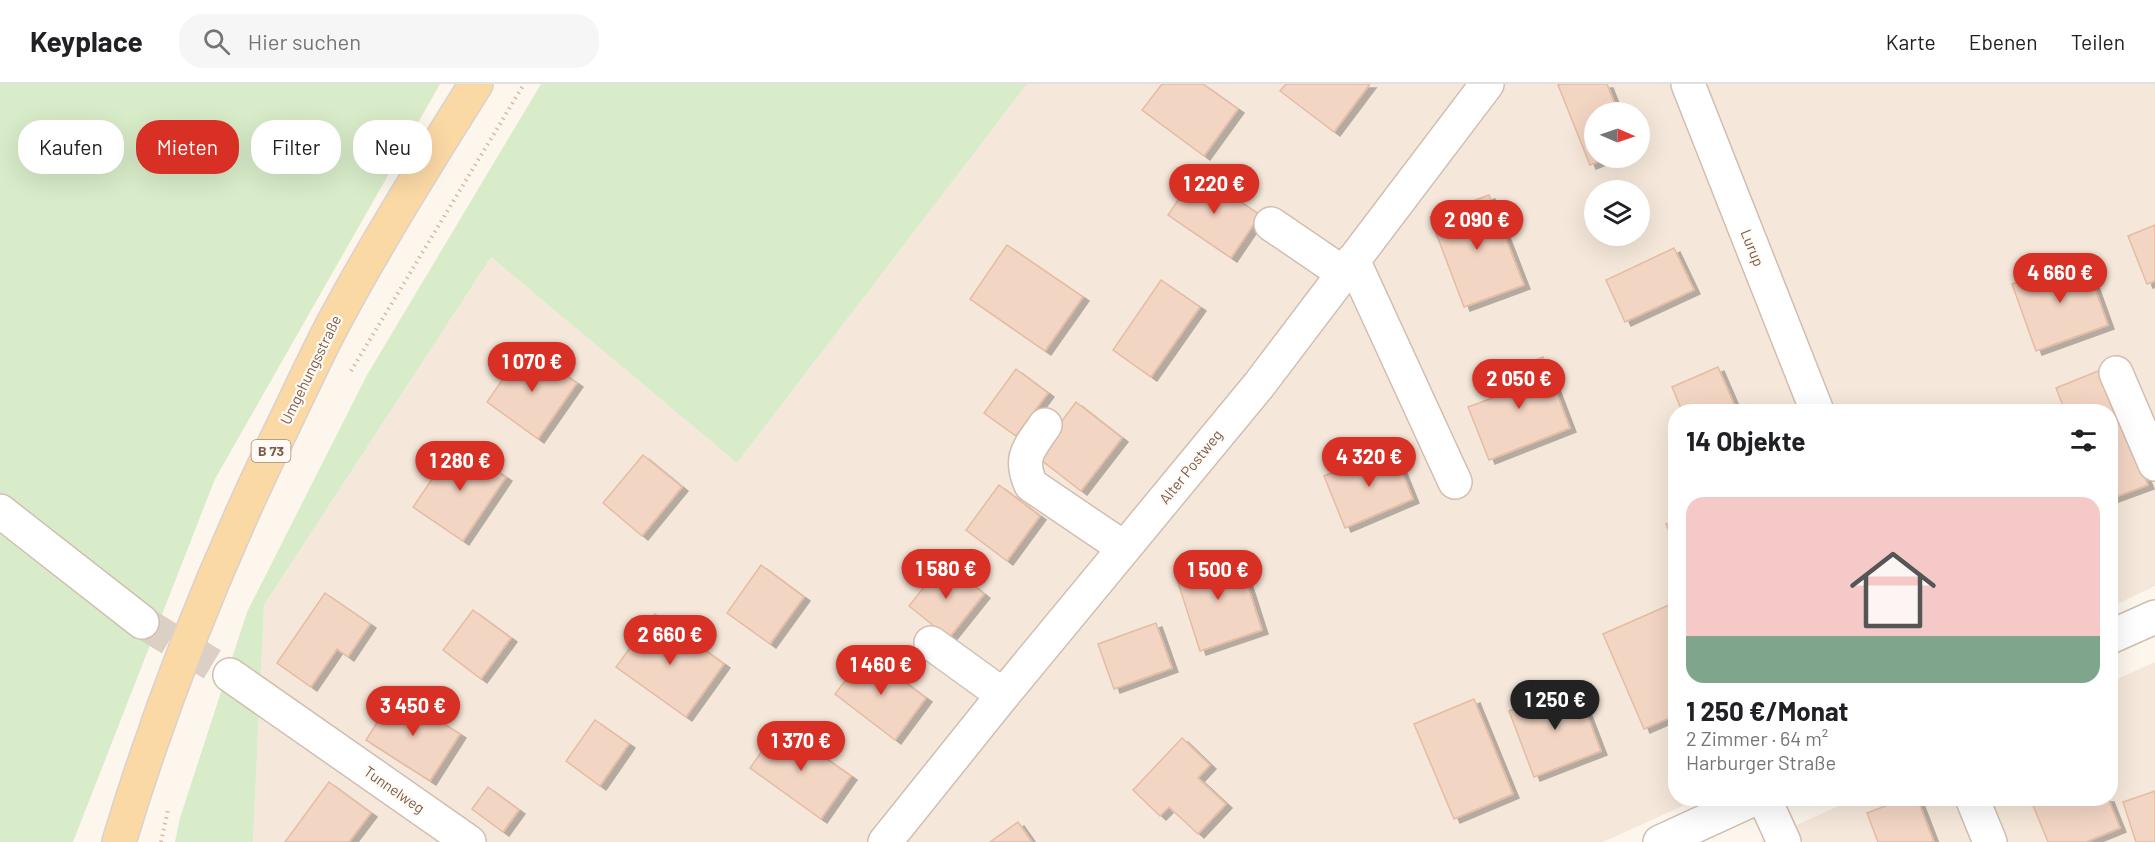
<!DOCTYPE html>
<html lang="de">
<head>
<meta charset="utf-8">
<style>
  :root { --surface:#fff; --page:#f6f6f6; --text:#202124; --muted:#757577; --line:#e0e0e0; --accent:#d93025 }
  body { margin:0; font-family:Barlow,sans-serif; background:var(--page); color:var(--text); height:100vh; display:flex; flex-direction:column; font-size:22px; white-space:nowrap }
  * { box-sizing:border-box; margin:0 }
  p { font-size:20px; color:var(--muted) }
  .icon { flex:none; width:33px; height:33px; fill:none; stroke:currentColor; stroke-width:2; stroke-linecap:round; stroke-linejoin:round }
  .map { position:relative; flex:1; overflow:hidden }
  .sheet { position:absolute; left:1668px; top:320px; width:450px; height:402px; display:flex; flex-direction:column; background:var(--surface); border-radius:24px; box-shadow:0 6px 24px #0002 }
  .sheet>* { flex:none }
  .guide { position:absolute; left:18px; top:36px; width:570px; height:54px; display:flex; gap:12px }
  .needle { width:39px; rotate:92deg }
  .tools { position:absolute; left:1584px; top:18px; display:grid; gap:12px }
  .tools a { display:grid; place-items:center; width:66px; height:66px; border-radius:50%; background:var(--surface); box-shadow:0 6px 24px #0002; font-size:30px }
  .price { position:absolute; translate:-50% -51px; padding:0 14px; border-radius:21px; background:var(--accent); color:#fff; font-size:20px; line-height:39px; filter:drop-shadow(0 2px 3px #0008) }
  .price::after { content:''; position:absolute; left:50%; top:36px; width:18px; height:14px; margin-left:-9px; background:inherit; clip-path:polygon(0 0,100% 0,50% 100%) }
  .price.active { background:#222; color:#fff }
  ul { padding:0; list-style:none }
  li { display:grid; align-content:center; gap:12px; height:318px; padding:0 18px }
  li span { display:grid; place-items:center; height:186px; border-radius:18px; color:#555 }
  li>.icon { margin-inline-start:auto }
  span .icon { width:108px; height:108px; fill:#fffc; stroke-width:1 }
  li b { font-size:26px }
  h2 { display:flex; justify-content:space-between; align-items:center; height:72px; padding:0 18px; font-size:26px }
  .tag { padding:0 21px; border-radius:24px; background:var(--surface); box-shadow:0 6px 24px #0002; font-size:21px; line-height:54px }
  .tag.active { background:var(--accent); color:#fff }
  header { display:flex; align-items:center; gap:36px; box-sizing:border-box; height:84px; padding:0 30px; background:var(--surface); border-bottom:2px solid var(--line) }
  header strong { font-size:28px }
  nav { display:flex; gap:33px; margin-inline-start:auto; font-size:21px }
  .search { width:420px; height:54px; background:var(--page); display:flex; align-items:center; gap:15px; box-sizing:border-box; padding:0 21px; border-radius:24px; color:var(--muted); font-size:22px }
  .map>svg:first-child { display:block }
</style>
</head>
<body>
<header>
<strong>Keyplace</strong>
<div class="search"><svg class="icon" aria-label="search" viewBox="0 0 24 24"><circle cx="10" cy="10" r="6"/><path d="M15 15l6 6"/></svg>Hier suchen</div>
<nav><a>Karte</a><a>Ebenen</a><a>Teilen</a></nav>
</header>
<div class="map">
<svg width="2155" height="758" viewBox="0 0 2155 758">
  <defs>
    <filter id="shadow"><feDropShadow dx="6" dy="4" stdDeviation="0" flood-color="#0004"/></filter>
  </defs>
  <rect width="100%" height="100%" fill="#fdf6ec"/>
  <g fill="#f5e8da" fill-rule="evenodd">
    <path d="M 1027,0 L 2155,0 L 2155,502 L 2111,523 L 2110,327 L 1676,327 L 1676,714 L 1700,714 L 1603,758 L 253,758 L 264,521 L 491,173 L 737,379 ZM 1594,28 L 1640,28 L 1640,74 L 1594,74 ZM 1594,106 L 1640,106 L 1640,152 L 1594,152 Z"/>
    <path d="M 2155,578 L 2155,758 L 1759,758 L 1856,714 L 2110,714 L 2111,598 Z"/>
  </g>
  <g fill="#d8ecc9">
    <path d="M 0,0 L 440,0 L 215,395 L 73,758 L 0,758 Z"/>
    <path d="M 541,0 L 1027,0 L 737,379 L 491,173 L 264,521 L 253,758 L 175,758 L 180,734 L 247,528 L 367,291 Z"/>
  </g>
  <g fill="#f3d5c3" stroke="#e6bba3" stroke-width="1.5" filter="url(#shadow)">
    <path d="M 1162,0 L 1203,0 L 1238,25 L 1204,72 L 1142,26 Z"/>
    <path d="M 1286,0 L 1370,0 L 1334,48 L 1280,7 Z"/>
    <path d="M 1561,0 L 1607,0 L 1618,28 L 1594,28 L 1594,74 L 1608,74 L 1590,81 L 1558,1 Z"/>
    <path d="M 1197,88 L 1260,131 L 1231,174 L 1168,131 Z"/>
    <path d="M 1489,111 L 1524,201 L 1464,223 L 1430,133 Z"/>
    <path d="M 2155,141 L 2155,197 L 2147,200 L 2128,152 Z"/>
    <path d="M 1007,161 L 1083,213 L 1045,267 L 970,215 Z"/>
    <path d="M 1674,164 L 1694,206 L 1625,238 L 1606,196 Z"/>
    <path d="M 2084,174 L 2108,241 L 2036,267 L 2012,200 Z"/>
    <path d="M 1161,196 L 1200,223 L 1151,293 L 1113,266 Z"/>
    <path d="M 525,263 L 577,299 L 538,355 L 487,318 Z"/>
    <path d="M 1543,273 L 1570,344 L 1489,376 L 1468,323 L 1498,312 L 1491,293 Z"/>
    <path d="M 1718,283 L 1737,327 L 1682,327 L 1672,303 Z"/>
    <path d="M 1016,285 L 1048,309 L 1016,352 L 984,329 Z"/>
    <path d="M 2103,285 L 2148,401 L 2110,415 L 2110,327 L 2065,327 L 2056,304 Z"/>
    <path d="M 1076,318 L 1122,354 L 1081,407 L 1036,372 Z"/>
    <path d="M 456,360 L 506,393 L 463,457 L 413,423 Z"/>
    <path d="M 1392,363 L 1413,415 L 1345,444 L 1324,392 Z"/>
    <path d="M 643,371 L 682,403 L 642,452 L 603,419 Z"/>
    <path d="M 999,401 L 1040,432 L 1007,477 L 966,446 Z"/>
    <path d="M 1676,437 L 1676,464 L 1666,440 Z"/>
    <path d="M 1237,468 L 1262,546 L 1200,567 L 1175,489 Z"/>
    <path d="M 944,478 L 984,510 L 949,554 L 909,522 Z"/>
    <path d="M 761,481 L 804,513 L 770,560 L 727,529 Z"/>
    <path d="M 325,509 L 370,540 L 348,573 L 337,565 L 311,603 L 277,579 Z"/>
    <path d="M 1669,521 L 1676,536 L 1676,631 L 1644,645 L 1603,550 Z"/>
    <path d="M 473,526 L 511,554 L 481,595 L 443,566 Z"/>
    <path d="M 655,530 L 724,580 L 686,633 L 616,583 Z"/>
    <path d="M 1156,539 L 1172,584 L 1114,605 L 1098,560 Z"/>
    <path d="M 866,569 L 926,614 L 895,656 L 835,610 Z"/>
    <path d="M 1576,602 L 1601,667 L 1534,693 L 1509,627 Z"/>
    <path d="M 396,609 L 460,650 L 430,697 L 366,656 Z"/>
    <path d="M 1474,615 L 1513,710 L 1454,735 L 1414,640 Z"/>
    <path d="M 595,636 L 629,660 L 600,702 L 566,677 Z"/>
    <path d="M 780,642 L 851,692 L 821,735 L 750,684 Z"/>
    <path d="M 1182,654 L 1210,681 L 1198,694 L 1226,720 L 1198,750 L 1169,723 L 1160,732 L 1133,706 Z"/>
    <path d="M 329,698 L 371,729 L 349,758 L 285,758 Z"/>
    <path d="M 488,703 L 519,726 L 503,748 L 472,725 Z"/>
    <path d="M 2155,707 L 2155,758 L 2136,758 L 2123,718 Z"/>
    <path d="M 1906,714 L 1917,714 L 1934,758 L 1878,758 L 1867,729 Z"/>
    <path d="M 2030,714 L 2108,714 L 2120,744 L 2086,758 L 2048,758 Z"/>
    <path d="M 1018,738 L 1032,758 L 990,758 Z"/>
  </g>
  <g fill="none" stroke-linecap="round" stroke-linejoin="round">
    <path stroke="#dcd0c4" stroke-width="33" stroke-dasharray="33 16" stroke-linecap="butt" d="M 142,538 L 230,591"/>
    <g stroke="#d1beb0" stroke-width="36">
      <g id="minor">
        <path d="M 1688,0 L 1817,327"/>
        <path d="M 1271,140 L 1343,189"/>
        <path d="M 1353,176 L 1455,398"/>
        <path d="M 2116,289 L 2155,380"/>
        <path d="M 1045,341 C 1030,364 1018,372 1031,401 L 1124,464"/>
        <path d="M 0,427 L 142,538"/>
        <path d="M 2110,553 L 2155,533"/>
        <path d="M 931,559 L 1003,611"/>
        <path d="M 230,591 L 469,758"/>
        <path d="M 1764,714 L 1784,758"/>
        <path d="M 1972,714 L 1990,758"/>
        <path d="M 885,758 L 1003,611 L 1259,301 L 1487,0"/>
        <path d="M 1660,758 L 1756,714"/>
      </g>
    </g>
    <g stroke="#dad1cd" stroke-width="36">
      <path id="major" d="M 119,758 C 163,612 219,473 286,336 C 302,303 317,270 334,238 C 378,156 427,78 476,0"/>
    </g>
    <g stroke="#d9b8a5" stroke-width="4" stroke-dasharray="1.5 4.5" stroke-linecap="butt">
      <path d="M 351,287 L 524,0"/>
      <path d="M 161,758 L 168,726"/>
    </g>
    <use href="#minor" stroke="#fff" stroke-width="33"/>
    <use href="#major" stroke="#fbd9a5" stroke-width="33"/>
  </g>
  <g text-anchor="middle" stroke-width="4.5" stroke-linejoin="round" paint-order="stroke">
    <rect fill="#fffaf3" stroke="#a28b7f" stroke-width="1.5" x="251.5" y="356" width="39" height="22" rx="4.5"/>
    <g font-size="14" font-weight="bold" fill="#7a5c4d">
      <text x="271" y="372">B 73</text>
    </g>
    <g font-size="15" fill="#7a5c4d" stroke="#fffaf3">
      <text transform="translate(1752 164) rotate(68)" y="5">Lurup</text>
      <text transform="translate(311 286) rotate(-64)" y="5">Umgehungsstraße</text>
      <text transform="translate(1191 383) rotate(-51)" y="5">Alter Postweg</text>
      <text transform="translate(394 706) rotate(35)" y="5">Tunnelweg</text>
    </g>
  </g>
</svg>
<div class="tools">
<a><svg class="needle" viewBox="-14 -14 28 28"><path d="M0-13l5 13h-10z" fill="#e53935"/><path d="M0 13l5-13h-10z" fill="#757577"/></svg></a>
<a><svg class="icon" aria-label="layers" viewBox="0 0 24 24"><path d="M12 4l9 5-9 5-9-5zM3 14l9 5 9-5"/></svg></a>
</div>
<b class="price" style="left:1214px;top:131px">1 220 €</b>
<b class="price" style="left:1477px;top:167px">2 090 €</b>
<b class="price" style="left:2060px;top:220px">4 660 €</b>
<b class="price" style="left:532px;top:309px">1 070 €</b>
<b class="price" style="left:1519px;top:326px">2 050 €</b>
<b class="price" style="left:1369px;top:404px">4 320 €</b>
<b class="price" style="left:460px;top:408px">1 280 €</b>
<b class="price" style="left:946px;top:516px">1 580 €</b>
<b class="price" style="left:1218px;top:517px">1 500 €</b>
<b class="price" style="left:670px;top:582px">2 660 €</b>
<b class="price" style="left:881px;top:612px">1 460 €</b>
<b class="price active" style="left:1555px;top:647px">1 250 €</b>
<b class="price" style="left:413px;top:653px">3 450 €</b>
<b class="price" style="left:801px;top:688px">1 370 €</b>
<div class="guide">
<a class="tag">Kaufen</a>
<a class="tag active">Mieten</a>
<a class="tag">Filter</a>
<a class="tag">Neu</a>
</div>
<section class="sheet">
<h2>14 Objekte<svg class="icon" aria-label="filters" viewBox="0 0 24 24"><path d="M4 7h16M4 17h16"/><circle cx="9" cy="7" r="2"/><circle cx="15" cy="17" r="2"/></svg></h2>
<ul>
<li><span style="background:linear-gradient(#f6c9c9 75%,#7fa58c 0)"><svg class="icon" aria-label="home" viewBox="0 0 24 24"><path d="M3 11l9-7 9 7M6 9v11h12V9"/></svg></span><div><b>1 250 €/Monat</b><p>2 Zimmer · 64 m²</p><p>Harburger Straße</p></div></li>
</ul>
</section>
</div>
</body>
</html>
